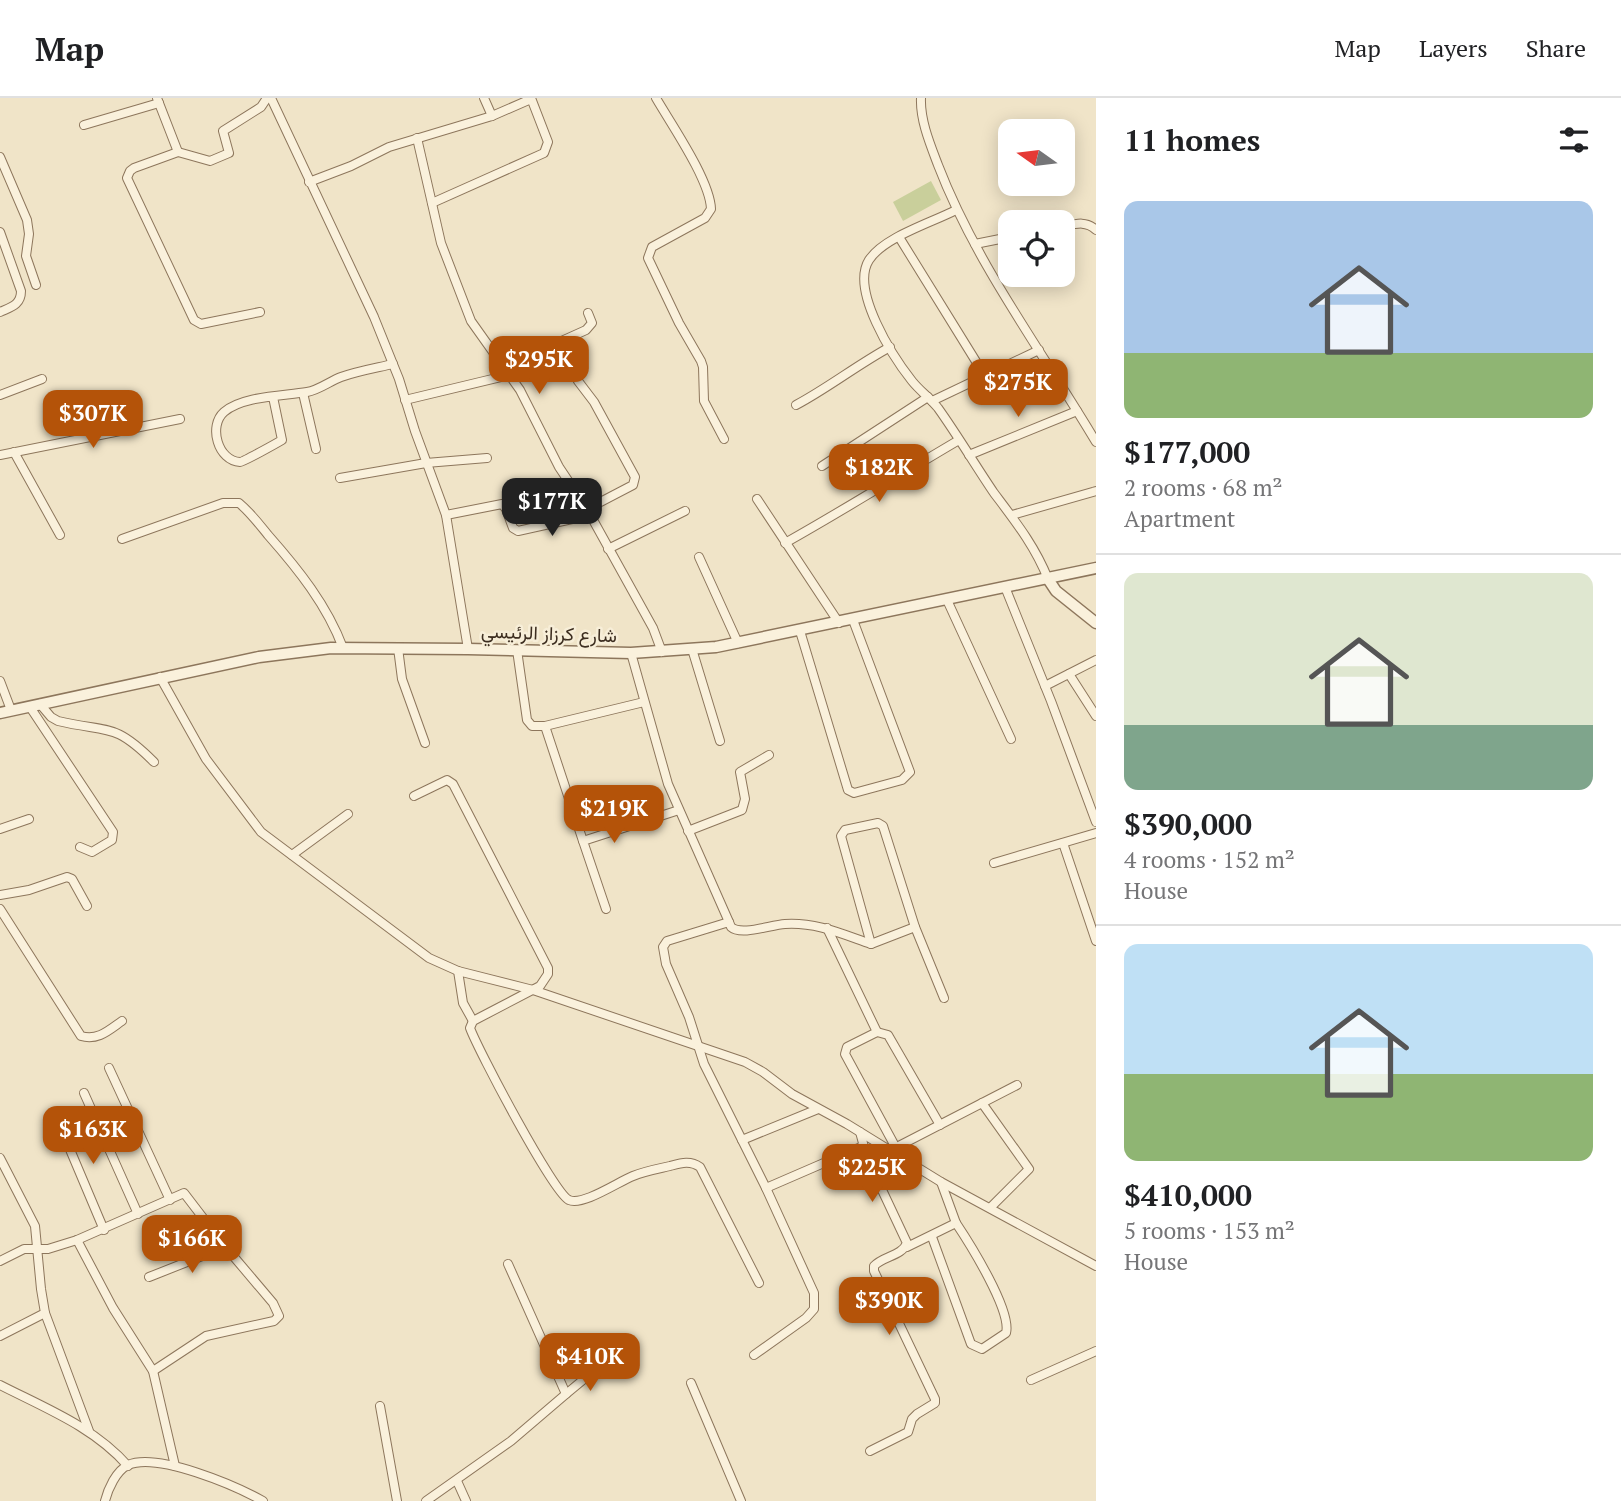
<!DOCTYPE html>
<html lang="en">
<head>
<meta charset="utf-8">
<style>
  :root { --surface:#fff; --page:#f2f2f2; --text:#202124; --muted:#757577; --line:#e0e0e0; --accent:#b45309 }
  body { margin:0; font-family:"PT Serif",Vazirmatn,serif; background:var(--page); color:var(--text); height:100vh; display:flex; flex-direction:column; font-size:26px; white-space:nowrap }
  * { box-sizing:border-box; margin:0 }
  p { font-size:23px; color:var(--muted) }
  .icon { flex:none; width:38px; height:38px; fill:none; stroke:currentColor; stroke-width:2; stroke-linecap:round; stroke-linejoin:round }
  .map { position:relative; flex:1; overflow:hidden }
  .sheet { display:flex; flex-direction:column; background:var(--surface); width:525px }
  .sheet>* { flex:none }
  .needle { width:46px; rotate:284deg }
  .tools { position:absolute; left:998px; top:21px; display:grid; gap:14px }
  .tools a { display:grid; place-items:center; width:77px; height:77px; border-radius:14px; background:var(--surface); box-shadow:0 4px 18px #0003; font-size:35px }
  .price { position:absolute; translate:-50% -60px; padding:0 16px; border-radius:14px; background:var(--accent); color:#fff; font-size:23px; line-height:46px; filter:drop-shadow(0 2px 4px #0008) }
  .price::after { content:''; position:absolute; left:50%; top:42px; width:21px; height:16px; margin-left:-10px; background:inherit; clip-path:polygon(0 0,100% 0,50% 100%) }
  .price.on { background:#222; color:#fff }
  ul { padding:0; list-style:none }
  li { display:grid; align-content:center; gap:14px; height:371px; padding:0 28px }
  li+li { border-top:2px solid var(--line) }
  li span { display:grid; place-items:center; height:217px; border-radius:14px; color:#555 }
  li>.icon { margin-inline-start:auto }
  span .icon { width:126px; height:126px; fill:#fffc; stroke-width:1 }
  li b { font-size:30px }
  h2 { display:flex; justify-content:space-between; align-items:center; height:84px; padding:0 28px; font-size:30px }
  header { display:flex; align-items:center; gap:42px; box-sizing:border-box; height:98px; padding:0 35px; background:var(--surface); border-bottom:2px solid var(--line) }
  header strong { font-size:33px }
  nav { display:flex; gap:38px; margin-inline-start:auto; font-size:24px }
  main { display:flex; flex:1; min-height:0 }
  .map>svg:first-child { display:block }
</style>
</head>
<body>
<header>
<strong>Map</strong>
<nav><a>Map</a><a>Layers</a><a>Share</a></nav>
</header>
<main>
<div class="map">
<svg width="1096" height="1403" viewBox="0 0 1096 1403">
  <rect width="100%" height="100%" fill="#f0e4c8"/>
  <path fill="#c9cf9b" d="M 931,83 L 941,102 L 903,123 L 893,104 Z"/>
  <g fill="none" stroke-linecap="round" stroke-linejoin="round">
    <g stroke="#8d765c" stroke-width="10">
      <g id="minor">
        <path d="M 157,0 L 178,54 L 134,70 L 130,73 L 127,80 L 194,222 L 201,226 L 260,214"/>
        <path d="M 271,0 L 374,219 L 399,281 L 415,333 L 446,417 L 468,551"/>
        <path d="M 484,0 L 492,18"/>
        <path d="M 656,0 C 671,26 710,82 711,111 L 705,120 L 652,149 L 648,160 L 679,225 L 701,263 L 703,269 L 704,303 L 724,341"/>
        <path d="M 921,0 C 920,22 930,46 938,67 C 976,166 1042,253 1096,344"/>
        <path d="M 84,27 L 159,5"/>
        <path d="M 417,40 L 441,145 L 471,223 L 520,292 L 559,369 L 587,411 L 653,530 L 662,554"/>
        <path d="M 178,54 L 210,63 L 229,55 L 223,33 L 261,9 L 267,0"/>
        <path d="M 0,59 L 27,122 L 29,136 L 26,158 L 36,187"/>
        <path d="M 309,84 L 351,68 L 389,49 L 492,18 L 531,1"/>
        <path d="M 432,105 L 544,55 L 548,44 L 531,0"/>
        <path d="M 956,112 C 931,125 884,139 869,162 C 850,192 893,259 912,283 C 920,293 930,300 938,310 C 958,338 975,367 994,395 C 1015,423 1035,448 1048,481"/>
        <path d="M 1062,129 C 1075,126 1086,122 1096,132"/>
        <path d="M 0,134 L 21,193 C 21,207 11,209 0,214"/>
        <path d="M 899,139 L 985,278"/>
        <path d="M 975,146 L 1010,139"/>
        <path d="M 562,244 L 578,283 L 594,304 L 635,379 L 633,387 L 587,411"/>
        <path d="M 504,269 L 586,232 L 592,225 L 588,215"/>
        <path d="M 303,295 L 316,351"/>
        <path d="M 0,297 L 42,281"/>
        <path d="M 273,299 L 282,342 C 277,345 243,364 240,364 C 218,363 208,328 224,314 C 242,298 283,298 307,294 C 319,292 330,283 341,279 C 358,273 376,270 393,266"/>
        <path d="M 405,302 L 509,277"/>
        <path d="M 932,303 L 1039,252"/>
        <path d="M 796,307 C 828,290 857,267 890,249"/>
        <path d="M 14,354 L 60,437"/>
        <path d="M 0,357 L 180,321"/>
        <path d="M 969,357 L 1077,313"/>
        <path d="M 822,368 L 928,299"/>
        <path d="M 340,380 L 426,365 L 487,360"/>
        <path d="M 757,401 L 839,525"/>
        <path d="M 446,417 L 502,406 L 506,411 L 513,430 L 518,433 L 590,417"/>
        <path d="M 1012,417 L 1096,393"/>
        <path d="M 122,441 L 223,405 L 239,405 C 250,414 259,426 268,437 C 298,471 327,507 343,550"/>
        <path d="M 785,445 C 844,412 901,376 959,342"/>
        <path d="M 608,451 L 685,413"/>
        <path d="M 699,459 L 738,545"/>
        <path d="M 1005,489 L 1051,603 L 1096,724"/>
        <path d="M 947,502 L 1011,641"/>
        <path d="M 800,533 L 848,692 L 854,695 L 902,682 L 910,674 L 853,522"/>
        <path d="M 398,550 L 402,581 L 425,645"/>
        <path d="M 692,551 L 720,643"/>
        <path d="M 517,552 L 527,622 L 532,628 L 545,628 L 644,604"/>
        <path d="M 631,555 L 668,686 L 729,824"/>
        <path d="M 1069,576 L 1096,618"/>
        <path d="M 160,579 L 206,661 L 261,734 L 429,860 L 458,873 L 533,892 L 745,964 L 763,974 L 792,996 L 847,1026 L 941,1084 L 1096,1168"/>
        <path d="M 0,583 L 11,612"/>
        <path d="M 1045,588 L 1096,562"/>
        <path d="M 40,606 L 51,619 L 58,623 C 108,635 113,623 154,664"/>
        <path d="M 30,609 L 113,734 L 112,742 L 92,754 L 80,749"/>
        <path d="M 545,628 L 583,743"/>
        <path d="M 414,698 L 447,682 L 453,686 L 548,870 L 548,876 L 540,888 L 473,923 L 470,930 C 478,952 554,1096 569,1102 C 583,1108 618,1084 633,1078 C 645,1073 657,1071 670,1068 C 681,1065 690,1062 700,1069 L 759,1185"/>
        <path d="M 0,731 L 29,721"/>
        <path d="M 688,733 L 742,712 L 745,701 L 740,674 L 769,657"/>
        <path d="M 1063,745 L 1096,843"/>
        <path d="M 292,757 L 348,716"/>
        <path d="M 994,765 L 1096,735"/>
        <path d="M 0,797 L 29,792 L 67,779 L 72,781 L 87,808"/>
        <path d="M 0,811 L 81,938 C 98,943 109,932 122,923"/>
        <path d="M 606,811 L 583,743 L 679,712"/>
        <path d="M 827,830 L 877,934"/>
        <path d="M 871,846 L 841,738 L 845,732 L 878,725 L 883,728 L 915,829 L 944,900"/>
        <path d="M 458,873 L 463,905 L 473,923"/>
        <path d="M 109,970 L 170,1102"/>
        <path d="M 84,995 L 138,1116"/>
        <path d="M 982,1005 L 1029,1071 L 990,1110"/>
        <path d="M 55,1016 L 104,1132"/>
        <path d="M 860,1034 L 867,1060 L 907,1145 C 902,1158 883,1158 874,1168 L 874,1173 L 935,1301 L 935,1305 L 917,1316 L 912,1321 L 908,1334 L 870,1353"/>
        <path d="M 742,1042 L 818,1011"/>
        <path d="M 896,1050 L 845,956 L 847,949 L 877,934 L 888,937 L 940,1027"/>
        <path d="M 891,1052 L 1017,987"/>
        <path d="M 766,1090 L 863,1048"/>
        <path d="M 932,1139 L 971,1246 L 982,1251 L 1006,1235 C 1012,1213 970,1146 956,1125"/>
        <path d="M 77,1142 L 113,1210 L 153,1273 L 175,1368"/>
        <path d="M 907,1149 L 956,1125 L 941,1084"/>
        <path d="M 0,1163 L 24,1151 L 48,1151 L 77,1142 L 184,1095 L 223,1146 L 273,1205 L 279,1218 L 274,1223 L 206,1238 L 153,1273"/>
        <path d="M 149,1179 L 225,1149"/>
        <path d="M 45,1215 L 89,1333"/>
        <path d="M 0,1238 L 45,1215 L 41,1191 L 35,1128 L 0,1060"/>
        <path d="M 754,1257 L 806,1220 L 814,1211 L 814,1195 L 766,1090 L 704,966 L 689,919 L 666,866 L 663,849 L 667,843 L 729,824 L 731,829 C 741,838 770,827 785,826 C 816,824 842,836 871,846 L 915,829"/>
        <path d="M 1031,1282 L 1096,1253"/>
        <path d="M 691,1285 L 741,1403"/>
        <path d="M 0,1287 C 45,1310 94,1329 128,1368"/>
        <path d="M 566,1296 L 595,1272"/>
        <path d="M 380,1308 L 397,1403"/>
        <path d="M 457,1383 L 466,1403"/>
        <path d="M 105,1403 C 108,1391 116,1373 128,1367 C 158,1354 236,1388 263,1403"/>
        <path d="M 426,1403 L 511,1343 L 566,1296 L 508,1166"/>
      </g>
    </g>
    <g stroke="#8d765c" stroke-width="13">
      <g id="tertiary">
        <path d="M 1048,481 L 1056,493 L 1096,525"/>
        <path d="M 0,615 L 259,559 L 331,550 L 468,551 L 631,555 L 716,549 L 1096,470"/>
      </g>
    </g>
    <use href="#minor" stroke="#faf1dc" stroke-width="8"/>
    <use href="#tertiary" stroke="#faf1dc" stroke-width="10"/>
  </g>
  <g text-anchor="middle" stroke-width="5" stroke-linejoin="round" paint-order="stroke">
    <g font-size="19" fill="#3d2e20" stroke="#f7eed8">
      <text transform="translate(549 535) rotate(2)" y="7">شارع كرزاز الرئيسي</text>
    </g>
  </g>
</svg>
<div class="tools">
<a><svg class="needle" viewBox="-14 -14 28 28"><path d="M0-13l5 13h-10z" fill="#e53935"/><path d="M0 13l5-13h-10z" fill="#757577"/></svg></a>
<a><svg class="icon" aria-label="locate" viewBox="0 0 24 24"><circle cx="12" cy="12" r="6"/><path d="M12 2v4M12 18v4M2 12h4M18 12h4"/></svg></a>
</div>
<b class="price" style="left:539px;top:298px">$295K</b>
<b class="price" style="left:1018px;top:321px">$275K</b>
<b class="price" style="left:93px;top:352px">$307K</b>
<b class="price" style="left:879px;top:406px">$182K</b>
<b class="price on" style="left:552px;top:440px">$177K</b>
<b class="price" style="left:614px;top:747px">$219K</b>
<b class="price" style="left:93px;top:1068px">$163K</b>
<b class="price" style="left:872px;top:1106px">$225K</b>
<b class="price" style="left:192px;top:1177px">$166K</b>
<b class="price" style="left:889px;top:1239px">$390K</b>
<b class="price" style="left:590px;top:1295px">$410K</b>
</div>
<section class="sheet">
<h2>11 homes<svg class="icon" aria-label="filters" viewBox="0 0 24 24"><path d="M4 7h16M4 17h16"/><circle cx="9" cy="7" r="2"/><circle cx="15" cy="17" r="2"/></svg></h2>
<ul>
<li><span style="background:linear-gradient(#a9c7e8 70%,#8fb573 0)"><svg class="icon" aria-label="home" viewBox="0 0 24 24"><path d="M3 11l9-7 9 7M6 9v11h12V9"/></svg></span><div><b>$177,000</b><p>2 rooms · 68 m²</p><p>Apartment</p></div></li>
<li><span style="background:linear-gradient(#dfe7d0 70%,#7fa58c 0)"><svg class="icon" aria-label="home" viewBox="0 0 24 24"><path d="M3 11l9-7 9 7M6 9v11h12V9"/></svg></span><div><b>$390,000</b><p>4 rooms · 152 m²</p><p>House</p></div></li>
<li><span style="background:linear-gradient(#bfe0f5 60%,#8fb573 0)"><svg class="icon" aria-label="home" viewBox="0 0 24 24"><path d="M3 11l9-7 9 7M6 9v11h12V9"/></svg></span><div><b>$410,000</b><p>5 rooms · 153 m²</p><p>House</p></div></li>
</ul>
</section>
</main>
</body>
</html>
